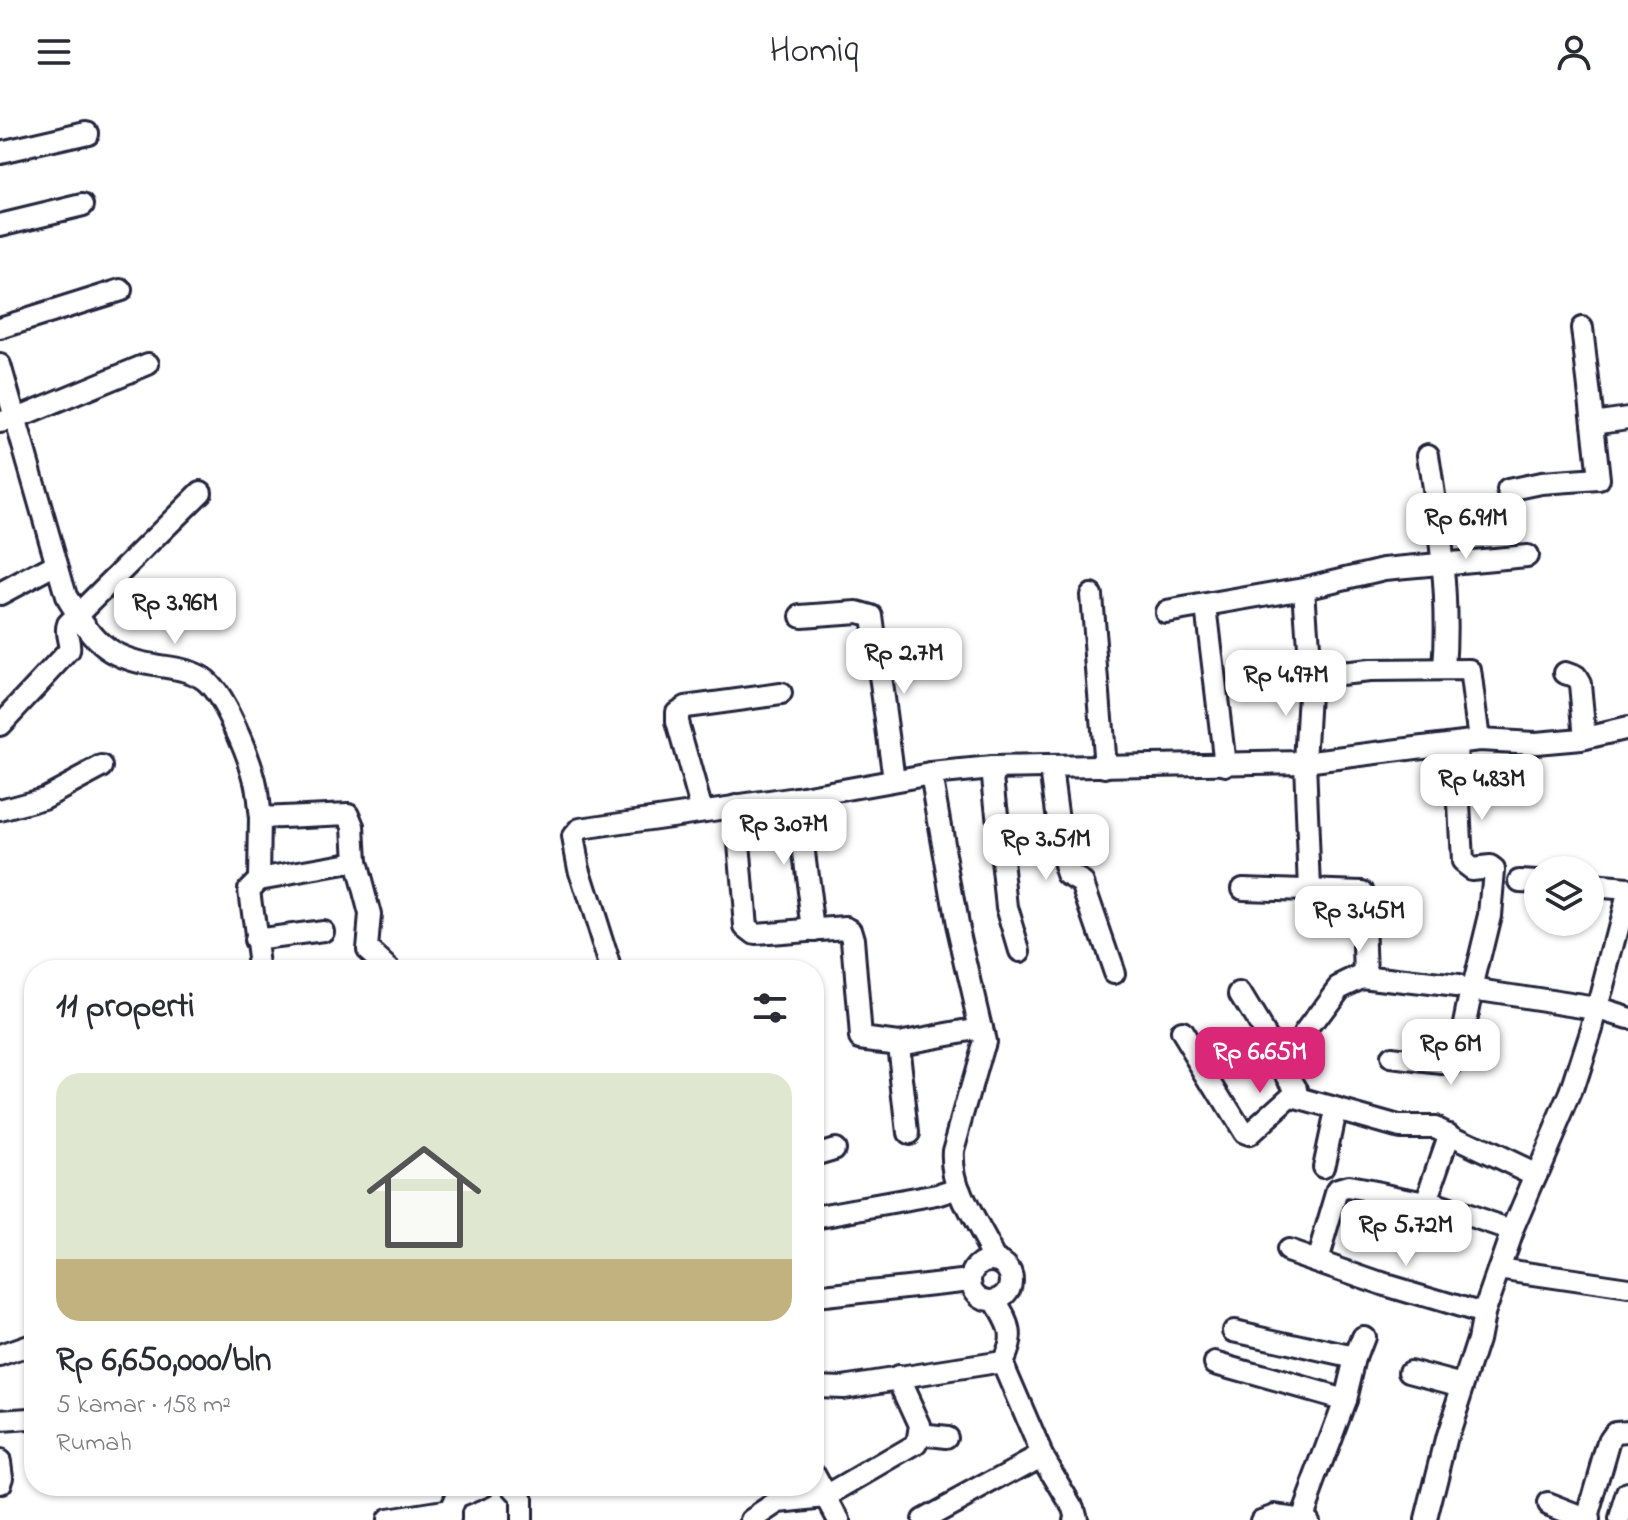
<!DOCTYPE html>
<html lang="id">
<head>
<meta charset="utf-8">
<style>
  :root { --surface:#fff; --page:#f2f2f3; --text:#2b2b33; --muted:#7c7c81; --accent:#db2777 }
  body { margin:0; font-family:"Indie Flower",sans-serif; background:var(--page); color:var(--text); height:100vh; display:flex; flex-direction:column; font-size:30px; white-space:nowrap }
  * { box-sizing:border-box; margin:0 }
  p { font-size:26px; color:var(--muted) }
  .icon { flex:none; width:44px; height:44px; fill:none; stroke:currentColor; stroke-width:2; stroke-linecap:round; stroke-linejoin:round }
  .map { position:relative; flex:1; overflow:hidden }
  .sheet { position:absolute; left:24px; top:856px; width:800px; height:536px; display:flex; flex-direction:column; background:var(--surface); border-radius:32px; box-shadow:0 2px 6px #0004 }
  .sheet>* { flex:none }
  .fabs { position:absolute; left:1524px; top:752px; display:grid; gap:16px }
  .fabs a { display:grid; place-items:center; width:80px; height:80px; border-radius:50%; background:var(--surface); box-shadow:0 2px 6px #0004; font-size:40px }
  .price { position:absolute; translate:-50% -68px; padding:0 18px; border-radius:16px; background:#fff; color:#222; font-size:26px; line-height:52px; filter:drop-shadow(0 2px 4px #0008) }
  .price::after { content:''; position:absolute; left:50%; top:48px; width:24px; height:18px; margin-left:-12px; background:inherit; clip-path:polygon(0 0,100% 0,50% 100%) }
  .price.active { background:var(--accent); color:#fff }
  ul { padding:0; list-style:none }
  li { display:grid; align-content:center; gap:16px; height:424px; padding:0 32px }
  li span { display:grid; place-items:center; height:248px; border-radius:24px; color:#555 }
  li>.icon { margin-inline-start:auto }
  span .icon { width:144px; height:144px; fill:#fffc; stroke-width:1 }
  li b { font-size:34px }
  h2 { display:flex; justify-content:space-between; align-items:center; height:96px; padding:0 32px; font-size:34px }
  header { display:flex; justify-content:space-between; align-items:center; height:104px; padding:0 32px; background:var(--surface); font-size:36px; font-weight:600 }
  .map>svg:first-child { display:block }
</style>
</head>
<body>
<header><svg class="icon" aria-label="menu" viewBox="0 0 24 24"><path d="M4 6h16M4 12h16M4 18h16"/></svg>Homiq<svg class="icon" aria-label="person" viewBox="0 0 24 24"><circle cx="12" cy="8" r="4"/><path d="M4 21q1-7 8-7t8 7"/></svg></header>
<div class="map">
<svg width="1628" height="1416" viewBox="0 0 1628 1416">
  <rect width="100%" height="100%" fill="#fff"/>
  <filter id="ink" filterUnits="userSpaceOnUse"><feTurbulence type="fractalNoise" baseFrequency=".0125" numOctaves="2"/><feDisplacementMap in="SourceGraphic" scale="16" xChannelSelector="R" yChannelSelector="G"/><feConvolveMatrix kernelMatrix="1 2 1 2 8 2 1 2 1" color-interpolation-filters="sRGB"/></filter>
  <g filter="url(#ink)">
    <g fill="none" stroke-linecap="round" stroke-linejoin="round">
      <g stroke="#22223b" stroke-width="26">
        <g id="minor">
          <path d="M 0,48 L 87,28"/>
          <path d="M 0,121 L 83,101"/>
          <path d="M 0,224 L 121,186"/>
          <path d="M 1582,224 L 1593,319 L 1628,314"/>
          <path d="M 0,261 L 66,492 C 92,533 102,553 154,561 C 170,564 188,565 202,574 C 223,587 249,652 255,677 C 258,689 258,702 260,714 L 349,710 L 354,722 L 356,758 L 370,811 L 367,845 L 390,866"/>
          <path d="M 0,318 L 15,315 L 148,260"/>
          <path d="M 1428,351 C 1439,422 1450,494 1444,565"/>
          <path d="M 1508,386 L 1541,379 L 1599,375 L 1593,319"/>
          <path d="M 1304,484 L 1384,465 L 1527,452"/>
          <path d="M 0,490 L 56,460"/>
          <path d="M 1091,491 L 1105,663"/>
          <path d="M 1206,502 L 1225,661"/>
          <path d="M 1166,508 L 1304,484 L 1310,573 L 1305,658 L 1310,786"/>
          <path d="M 801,512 L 858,508 L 872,512 L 894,676"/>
          <path d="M 1565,569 L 1576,573 L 1580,580 L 1585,634"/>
          <path d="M 1310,573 L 1369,567 L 1470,566 L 1479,636"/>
          <path d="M 0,621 L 69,547 C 71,537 64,530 68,520 L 201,388"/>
          <path d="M 1456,641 L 1462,758 L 1471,765 L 1490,763 L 1494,766 L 1490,811 L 1472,885"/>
          <path d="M 992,664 L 1007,803 L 1020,847"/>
          <path d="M 1051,664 L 1064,761 L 1067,770 L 1083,779 L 1114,869"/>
          <path d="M 931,670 L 992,664 L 1305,658 L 1479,636 L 1536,639 L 1581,635 L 1628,624"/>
          <path d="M 797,694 L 814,826"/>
          <path d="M 736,702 L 746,823 L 755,830 L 846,823 L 850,825 L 853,835 L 861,934 L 898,939 L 981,924"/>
          <path d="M 0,706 L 44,694 L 102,663"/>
          <path d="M 702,707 L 677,618 L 677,608 L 685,603 L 781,590"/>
          <path d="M 259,775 L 260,714"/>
          <path d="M 1520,777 L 1538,778"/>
          <path d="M 1590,782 L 1628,785"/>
          <path d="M 1243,784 L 1363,788 L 1366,872"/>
          <path d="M 254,836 L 323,827"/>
          <path d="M 259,862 L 249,785 L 259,775 L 356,758"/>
          <path d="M 611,866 L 579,764 L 573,733 L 580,725 L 797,694 L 931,670 L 957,820 L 984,937 L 953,1046 C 950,1085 979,1123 995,1156"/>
          <path d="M 1181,928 L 1243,1029 L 1248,1031 L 1298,986 L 1240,890"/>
          <path d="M 1304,930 L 1339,883 L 1362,872 L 1457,883"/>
          <path d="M 898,939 L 908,1029"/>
          <path d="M 1391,954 L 1452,961 L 1463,929 L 1472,885 L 1596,904 L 1628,914"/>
          <path d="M 1293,993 L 1399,1023 L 1435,1023 L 1536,1071"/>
          <path d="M 814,1051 L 834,1045"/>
          <path d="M 1323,1063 L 1335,1007"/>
          <path d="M 1426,1098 L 1512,1127"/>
          <path d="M 814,1113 L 937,1091 L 959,1084"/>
          <path d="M 1287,1147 L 1382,1180 L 1483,1210"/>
          <circle cx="992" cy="1176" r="20"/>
          <path d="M 1317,1157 L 1338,1086 L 1348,1083 L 1426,1098 L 1450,1029"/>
          <path d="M 1499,1165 L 1628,1184"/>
          <path d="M 814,1193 L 971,1176"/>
          <path d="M 1234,1227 L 1355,1254"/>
          <path d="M 0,1252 L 34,1240"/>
          <path d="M 1002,1258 L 1042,1351 L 1073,1403 L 1076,1414 L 1074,1416"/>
          <path d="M 1215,1259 L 1345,1296"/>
          <path d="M 1410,1267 L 1463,1281"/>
          <path d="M 814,1282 L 842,1283 L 1002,1258 C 1016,1230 1010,1222 995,1197"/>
          <path d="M 0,1317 L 30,1315"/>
          <path d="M 920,1330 L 947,1333"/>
          <path d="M 0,1357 L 2,1372 L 0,1380"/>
          <path d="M 814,1370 L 839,1416"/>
          <path d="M 511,1382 L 521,1393 L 521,1416"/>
          <path d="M 1548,1400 L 1589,1416"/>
          <path d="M 1301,1414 L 1345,1296 L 1355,1254 L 1363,1233"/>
          <path d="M 1587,1415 L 1610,1335 L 1615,1328 L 1628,1327"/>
          <path d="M 387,1416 L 450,1406"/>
          <path d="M 450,1416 L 450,1406 L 455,1394 L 484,1382"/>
          <path d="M 752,1416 L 779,1398 L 826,1393 L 917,1340 L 920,1321 L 898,1273"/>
          <path d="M 923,1416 L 1042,1351"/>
          <path d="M 1261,1416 L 1275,1411 L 1308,1416"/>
          <path d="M 1426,1416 L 1447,1332 L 1478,1236 L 1483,1210 L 1512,1127 L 1571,989 L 1592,924 L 1628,786"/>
          <path d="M 1620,1416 L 1628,1390"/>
        </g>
      </g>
      <use href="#minor" stroke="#fff" stroke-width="20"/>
    </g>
  </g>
</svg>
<div class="fabs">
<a><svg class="icon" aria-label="layers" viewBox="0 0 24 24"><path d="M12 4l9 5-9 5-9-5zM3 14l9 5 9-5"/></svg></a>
</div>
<b class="price" style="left:1466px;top:457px">Rp 6.91M</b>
<b class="price" style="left:175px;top:542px">Rp 3.96M</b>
<b class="price" style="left:904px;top:592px">Rp 2.7M</b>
<b class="price" style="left:1286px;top:614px">Rp 4.97M</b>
<b class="price" style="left:1482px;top:718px">Rp 4.83M</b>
<b class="price" style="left:784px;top:763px">Rp 3.07M</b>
<b class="price" style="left:1046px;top:778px">Rp 3.51M</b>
<b class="price" style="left:1359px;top:850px">Rp 3.45M</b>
<b class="price" style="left:1451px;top:983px">Rp 6M</b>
<b class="price active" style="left:1260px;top:991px">Rp 6.65M</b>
<b class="price" style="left:1406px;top:1164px">Rp 5.72M</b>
<section class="sheet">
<h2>11 properti<svg class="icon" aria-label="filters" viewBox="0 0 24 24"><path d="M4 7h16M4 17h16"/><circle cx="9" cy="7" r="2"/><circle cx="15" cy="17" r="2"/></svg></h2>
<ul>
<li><span style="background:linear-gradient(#dfe7d0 75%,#c2b280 0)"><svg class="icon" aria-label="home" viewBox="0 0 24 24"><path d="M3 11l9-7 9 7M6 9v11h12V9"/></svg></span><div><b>Rp 6,650,000/bln</b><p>5 kamar · 158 m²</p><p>Rumah</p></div></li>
</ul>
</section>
</div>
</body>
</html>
